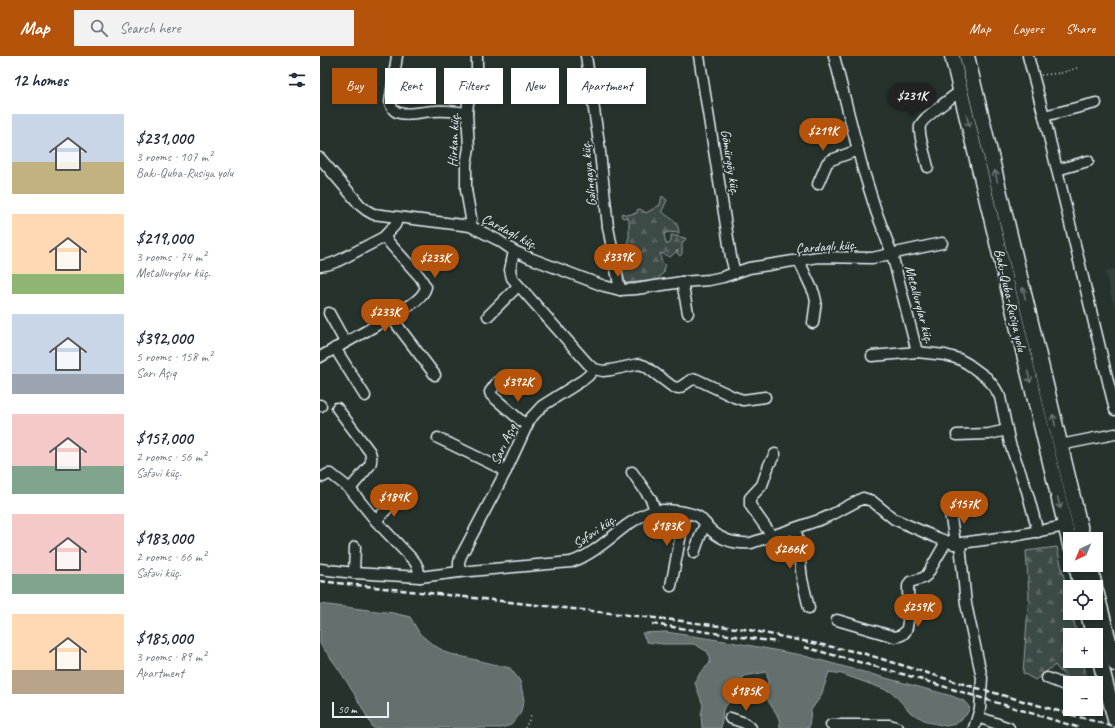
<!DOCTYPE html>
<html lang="en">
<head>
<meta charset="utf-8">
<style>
  :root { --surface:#fff; --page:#f2f2f3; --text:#1f2937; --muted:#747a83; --accent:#b45309 }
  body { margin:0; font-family:Caveat,sans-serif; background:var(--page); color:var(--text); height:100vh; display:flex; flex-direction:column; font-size:15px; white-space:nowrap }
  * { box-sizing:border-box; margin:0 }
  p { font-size:13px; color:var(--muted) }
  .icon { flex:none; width:22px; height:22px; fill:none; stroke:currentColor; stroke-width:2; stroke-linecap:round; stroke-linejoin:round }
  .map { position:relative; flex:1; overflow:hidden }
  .side { display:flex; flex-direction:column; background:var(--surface); width:320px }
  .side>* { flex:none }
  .top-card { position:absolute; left:12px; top:12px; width:380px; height:36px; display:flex; gap:8px }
  .needle { width:26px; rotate:224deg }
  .fabs { position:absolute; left:743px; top:476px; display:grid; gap:8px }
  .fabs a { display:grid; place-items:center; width:40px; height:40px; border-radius:0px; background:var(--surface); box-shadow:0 2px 6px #0003; font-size:20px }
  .scale { position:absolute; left:12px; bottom:10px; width:57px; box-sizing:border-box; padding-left:4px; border:2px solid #e8f1f8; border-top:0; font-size:11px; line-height:14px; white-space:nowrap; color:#e8f1f8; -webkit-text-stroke:3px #26332d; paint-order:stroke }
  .price { position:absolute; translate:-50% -34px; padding:0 9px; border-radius:14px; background:var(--accent); color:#fff; font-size:13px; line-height:26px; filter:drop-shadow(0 1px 2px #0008) }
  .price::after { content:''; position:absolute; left:50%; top:24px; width:12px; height:9px; margin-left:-6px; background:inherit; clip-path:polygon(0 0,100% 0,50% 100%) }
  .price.current { background:#222; color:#fff }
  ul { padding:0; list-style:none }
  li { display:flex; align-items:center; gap:12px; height:100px; padding:0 12px }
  li span { display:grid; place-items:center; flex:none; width:112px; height:80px; border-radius:0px; color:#555 }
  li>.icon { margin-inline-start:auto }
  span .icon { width:48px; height:48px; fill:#fffc; stroke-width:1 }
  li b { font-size:17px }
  h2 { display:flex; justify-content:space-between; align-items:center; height:48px; padding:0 12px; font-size:17px }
  .chip { padding:0 14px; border-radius:0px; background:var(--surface); box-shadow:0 2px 6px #0003; font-size:14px; line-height:36px }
  .chip.current { background:var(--accent); color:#fff }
  header { display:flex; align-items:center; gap:24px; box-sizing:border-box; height:56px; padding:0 20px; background:var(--accent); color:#fff }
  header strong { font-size:19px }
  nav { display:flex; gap:22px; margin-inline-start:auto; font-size:14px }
  .search { width:280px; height:36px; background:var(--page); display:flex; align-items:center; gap:10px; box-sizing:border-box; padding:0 14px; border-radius:0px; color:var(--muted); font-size:15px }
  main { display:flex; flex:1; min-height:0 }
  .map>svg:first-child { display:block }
</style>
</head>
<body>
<header>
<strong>Map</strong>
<div class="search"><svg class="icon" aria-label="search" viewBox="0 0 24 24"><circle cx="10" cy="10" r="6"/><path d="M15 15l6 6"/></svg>Search here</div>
<nav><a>Map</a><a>Layers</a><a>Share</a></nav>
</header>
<main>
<section class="side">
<h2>12 homes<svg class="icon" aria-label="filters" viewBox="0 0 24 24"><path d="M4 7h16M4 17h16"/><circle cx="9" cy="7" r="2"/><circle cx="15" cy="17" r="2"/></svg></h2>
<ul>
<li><span style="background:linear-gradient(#c9d6e8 60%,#c2b280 0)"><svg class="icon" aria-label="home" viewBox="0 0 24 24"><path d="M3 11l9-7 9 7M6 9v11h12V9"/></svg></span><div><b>$231,000</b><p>3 rooms · 107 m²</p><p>Bakı-Quba-Rusiya yolu</p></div></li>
<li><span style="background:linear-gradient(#ffd9b3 75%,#8fb573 0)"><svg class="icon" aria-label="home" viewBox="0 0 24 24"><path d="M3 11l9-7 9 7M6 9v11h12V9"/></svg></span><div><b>$219,000</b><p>3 rooms · 74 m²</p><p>Metallurqlar küç.</p></div></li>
<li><span style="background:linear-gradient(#c9d6e8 75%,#9aa5b1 0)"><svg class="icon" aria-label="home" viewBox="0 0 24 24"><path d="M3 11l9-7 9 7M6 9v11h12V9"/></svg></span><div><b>$392,000</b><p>5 rooms · 158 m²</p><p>Sarı Aşıq</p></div></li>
<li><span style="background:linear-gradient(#f6c9c9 65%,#7fa58c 0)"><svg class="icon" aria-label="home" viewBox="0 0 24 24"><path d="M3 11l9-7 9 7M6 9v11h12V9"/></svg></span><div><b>$157,000</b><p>2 rooms · 56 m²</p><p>Səfəvi küç.</p></div></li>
<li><span style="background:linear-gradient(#f6c9c9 75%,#7fa58c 0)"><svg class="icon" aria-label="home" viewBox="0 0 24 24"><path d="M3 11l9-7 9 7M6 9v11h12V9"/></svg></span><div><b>$183,000</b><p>2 rooms · 66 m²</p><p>Səfəvi küç.</p></div></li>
<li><span style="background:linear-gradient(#ffd9b3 70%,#b9a48a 0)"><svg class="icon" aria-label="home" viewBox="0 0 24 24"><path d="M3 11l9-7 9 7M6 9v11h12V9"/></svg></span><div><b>$185,000</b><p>3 rooms · 89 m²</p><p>Apartment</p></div></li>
</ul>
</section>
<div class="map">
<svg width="795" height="672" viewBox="0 0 795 672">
  <defs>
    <pattern id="forest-firs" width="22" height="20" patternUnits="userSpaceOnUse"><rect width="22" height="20" fill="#3e4b47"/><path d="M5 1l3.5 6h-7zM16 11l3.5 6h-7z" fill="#5a6562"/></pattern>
  </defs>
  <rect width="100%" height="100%" fill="#26332d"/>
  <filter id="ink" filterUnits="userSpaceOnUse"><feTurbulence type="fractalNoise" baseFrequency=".025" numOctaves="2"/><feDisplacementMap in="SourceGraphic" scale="8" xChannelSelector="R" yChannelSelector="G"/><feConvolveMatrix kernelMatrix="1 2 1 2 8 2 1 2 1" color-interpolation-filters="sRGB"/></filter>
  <g filter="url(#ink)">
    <path fill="#333f3a" d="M 795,213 L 795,253 L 785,216 Z"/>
    <g fill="url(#forest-firs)" stroke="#939ea0">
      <path d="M 342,140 L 347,144 L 342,155 C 351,165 357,161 359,177 L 348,176 L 344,178 L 346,188 L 349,188 L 351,185 L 351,179 L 365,182 L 366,183 L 362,187 L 362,198 L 360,200 L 357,197 L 358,194 L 350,201 L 340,197 C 341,202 340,206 345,209 L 344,216 L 333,228 L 327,225 L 307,227 L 303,225 L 298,196 L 307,188 L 309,181 L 309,164 L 307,161 L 303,162 L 301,160 L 302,157 L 307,159 L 317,157 L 317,154 L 320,153 L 326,157 L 340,149 Z"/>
      <path d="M 737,491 L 750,548 L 750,557 L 752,557 L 757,579 L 750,579 L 750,605 L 763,605 L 768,627 C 752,627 744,621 735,609 L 715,624 L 703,617 L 709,539 L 706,495 Z"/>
    </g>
    <g fill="#636f6d" stroke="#98a3a5">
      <path d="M 0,548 L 73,557 L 90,561 L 100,578 L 112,588 L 127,597 L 190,612 L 200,625 L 204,644 L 200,658 L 191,669 L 181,672 L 53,672 C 37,642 22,615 0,588 Z"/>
      <path d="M 346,576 L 411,586 L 481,599 L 632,640 L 644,645 L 650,652 L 646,659 L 636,668 L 626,670 L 608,666 L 591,657 L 572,636 L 522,618 L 509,616 L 501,640 L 491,654 L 489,672 L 460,672 C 461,657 448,650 445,637 C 445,633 448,629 448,625 C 448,622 447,618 446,616 L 424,620 L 413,642 L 403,653 L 401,672 L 382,672 L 381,660 L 383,649 L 375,627 L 380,617 L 390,607 L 388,596 L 374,588 L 343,588 L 327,586 L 322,577 Z"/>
    </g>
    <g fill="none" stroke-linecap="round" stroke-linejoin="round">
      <g stroke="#e8f1f8" stroke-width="13">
        <g id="minor">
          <path d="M 77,0 L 70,47 C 71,50 72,53 75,55 C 83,61 105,55 115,55 C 126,54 136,56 147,57"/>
          <path d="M 266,0 L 279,87 L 288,171 L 300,234"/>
          <path d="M 379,0 L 411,201 L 415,217"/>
          <path d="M 514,0 L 542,110 L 556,155 L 572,198 L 597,296 L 625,299 L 639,303 L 648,308 L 667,322 L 675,332 L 680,341 L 690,388 L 707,435 L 718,476"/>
          <path d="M 708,0 L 724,60 L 795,354"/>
          <path d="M 724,60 L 776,47"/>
          <path d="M 0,102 L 40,149 L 46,154 L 53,158 L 150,170 L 178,184 L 194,195 L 210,202 L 284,230 L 300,234 L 316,233 L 362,226 L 389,224 L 403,221 L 429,212 L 442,210 L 498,201 L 552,202 L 622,187"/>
          <path d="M 608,111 C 606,102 598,78 600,70 C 601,63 633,41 640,35"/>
          <path d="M 737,114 L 768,105"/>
          <path d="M 498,128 L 507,107 L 511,104 L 538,94"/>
          <path d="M 150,170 L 151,162 L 146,134 L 146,108 L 149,92 L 147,57 L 148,47 L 157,16 L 157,0"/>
          <path d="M 64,181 L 100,221 L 106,231 C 102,245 83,253 71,261"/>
          <path d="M 194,195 L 190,214 L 192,222 L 269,309 L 274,313"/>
          <path d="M 479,205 L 494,237 L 496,245 L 493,267"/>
          <path d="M 0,210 L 10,208 L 18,205 L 64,181 L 75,169 L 78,162"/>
          <path d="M 362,226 L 368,257"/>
          <path d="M 9,257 L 25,286"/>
          <path d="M 168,260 L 198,230"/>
          <path d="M 15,292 L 45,340"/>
          <path d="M 552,300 L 597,296"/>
          <path d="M 0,301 L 71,261 L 115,319"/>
          <path d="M 177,326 L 170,336 L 171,339 L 207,370"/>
          <path d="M 0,349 L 1,350"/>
          <path d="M 17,352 L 50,396 C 52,401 52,404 50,409 L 30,433"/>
          <path d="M 637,379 L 669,378 L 687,374"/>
          <path d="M 118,382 L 186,415"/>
          <path d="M 740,389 L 795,378"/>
          <path d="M 312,416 L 331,443 L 335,454"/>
          <path d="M 3,421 L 8,418 L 11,418 L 30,433 L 56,465 L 95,506 L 98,512 L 100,521"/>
          <path d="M 629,451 L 634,480 L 634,488"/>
          <path d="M 56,465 L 75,444"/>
          <path d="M 476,472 L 482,523 L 489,552"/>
          <path d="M 452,480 L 430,449 L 430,442 L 442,429 L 449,409 L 455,398"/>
          <path d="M 640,488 L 646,548 L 662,622 L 660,653 L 654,672"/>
          <path d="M 374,497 L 382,475 L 386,468"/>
          <path d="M 0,513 L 34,517 L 100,521 L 139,516 L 251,506 C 272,499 290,482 307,469 C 315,464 324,457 334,455 C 343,452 371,456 379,461 C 383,464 386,469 389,472 C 400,484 416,488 431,487 L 502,463 L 513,458 L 543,442 L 552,445 L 574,463 L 615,481 L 634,488 L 693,480 L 745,470"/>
          <path d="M 139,516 L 139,506 L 141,500 L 186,415 L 210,363 L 222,350 L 263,324 L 268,320 L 274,313 L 283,315 L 291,314 L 319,308 L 325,310 L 353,331 L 359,332 L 371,324 L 376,323 L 414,341 L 423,344 L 445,341"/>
          <path d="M 34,517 L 35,491"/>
          <path d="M 351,530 L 365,457"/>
          <path d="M 517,564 L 575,581 C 580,580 584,579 586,574 C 590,567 588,540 588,530 L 590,526 L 603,522 L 607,519 L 626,486"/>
          <path d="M 727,622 L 750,631"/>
          <path d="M 776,635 L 787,634"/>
          <path d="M 658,661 L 689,672"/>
          <path d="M 410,662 L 425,667 L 431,672"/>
          <path d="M 511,669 L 570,669 L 578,672"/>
        </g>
      </g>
      <g stroke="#e8f1f8" stroke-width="17">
        <g id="highway">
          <path d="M 632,0 L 750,489"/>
          <path d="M 647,0 L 763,483"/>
          <path d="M 756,509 L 761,531"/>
          <path d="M 770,509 L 775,531"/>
          <path d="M 776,535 L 795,608"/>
          <path d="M 768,557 L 773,579"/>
          <path d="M 776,589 L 795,664"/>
        </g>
      </g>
      <g stroke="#e8f1f8" stroke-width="1.5" stroke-dasharray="1 3" stroke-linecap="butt">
        <path d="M 721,19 L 741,17 L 757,12"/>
        <path d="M 205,672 L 211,660"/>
      </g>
      <use href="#minor" stroke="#26332d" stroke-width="10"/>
      <use href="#highway" stroke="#26332d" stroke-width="14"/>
      <g stroke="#e8f1f8" stroke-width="2.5" stroke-dasharray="6 3" stroke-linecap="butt">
        <path d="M 0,525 L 353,564 L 424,573 L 542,597 L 650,630 L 795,671"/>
        <path d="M 332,568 L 457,586"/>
        <path d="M 484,591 L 586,619 L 760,672"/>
      </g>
    </g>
    <defs><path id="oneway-shaft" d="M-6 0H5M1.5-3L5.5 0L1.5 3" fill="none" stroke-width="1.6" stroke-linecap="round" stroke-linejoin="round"/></defs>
    <g stroke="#6a7674">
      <use href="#oneway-shaft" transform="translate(648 65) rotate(77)"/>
      <use href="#oneway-shaft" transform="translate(676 120) rotate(-104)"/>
      <use href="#oneway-shaft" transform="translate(704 237) rotate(-103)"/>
      <use href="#oneway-shaft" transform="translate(709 321) rotate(77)"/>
      <use href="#oneway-shaft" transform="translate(734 364) rotate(-103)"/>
      <use href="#oneway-shaft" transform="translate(739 447) rotate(77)"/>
    </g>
  </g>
  <g text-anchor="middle" stroke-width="3.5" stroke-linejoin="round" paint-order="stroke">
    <g font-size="14" fill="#e8f1f8" stroke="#26332d">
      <text transform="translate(133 84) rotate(-88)" y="5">Hirkan küç.</text>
      <text transform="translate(411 106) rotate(81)" y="5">Gömürgöy küç.</text>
      <text transform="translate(268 118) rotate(-96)" y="5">Gəlinqaya küç.</text>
      <text transform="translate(190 175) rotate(28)" y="5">Çardaqlı küç.</text>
      <text transform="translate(506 190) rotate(-4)" y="5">Çardaqlı küç.</text>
      <text transform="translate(691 244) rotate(77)" y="5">Bakı-Quba-Rusiya yolu</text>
      <text transform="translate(600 248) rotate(75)" y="5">Metallurqlar küç.</text>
      <text transform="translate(183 388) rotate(-65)" y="5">Sarı Aşıq</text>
      <text transform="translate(274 475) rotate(-35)" y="5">Səfəvi küç.</text>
    </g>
  </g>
</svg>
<div class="fabs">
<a><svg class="needle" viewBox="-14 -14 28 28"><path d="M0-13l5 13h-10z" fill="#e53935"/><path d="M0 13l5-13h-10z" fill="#747a83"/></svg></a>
<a><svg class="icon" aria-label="locate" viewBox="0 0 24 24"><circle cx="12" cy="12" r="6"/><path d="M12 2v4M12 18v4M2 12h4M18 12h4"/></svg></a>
<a>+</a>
<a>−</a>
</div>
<div class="scale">50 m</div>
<b class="price current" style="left:592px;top:61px">$231K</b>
<b class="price" style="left:503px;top:96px">$219K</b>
<b class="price" style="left:298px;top:222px">$339K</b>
<b class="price" style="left:115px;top:223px">$233K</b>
<b class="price" style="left:65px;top:277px">$233K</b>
<b class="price" style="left:198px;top:347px">$392K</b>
<b class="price" style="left:74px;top:462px">$184K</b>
<b class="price" style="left:644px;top:469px">$157K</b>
<b class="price" style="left:347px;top:491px">$183K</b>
<b class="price" style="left:470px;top:514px">$266K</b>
<b class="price" style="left:598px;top:572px">$259K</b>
<b class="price" style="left:426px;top:656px">$185K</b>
<div class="top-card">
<a class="chip current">Buy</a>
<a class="chip">Rent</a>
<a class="chip">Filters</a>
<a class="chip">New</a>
<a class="chip">Apartment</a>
</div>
</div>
</main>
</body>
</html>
